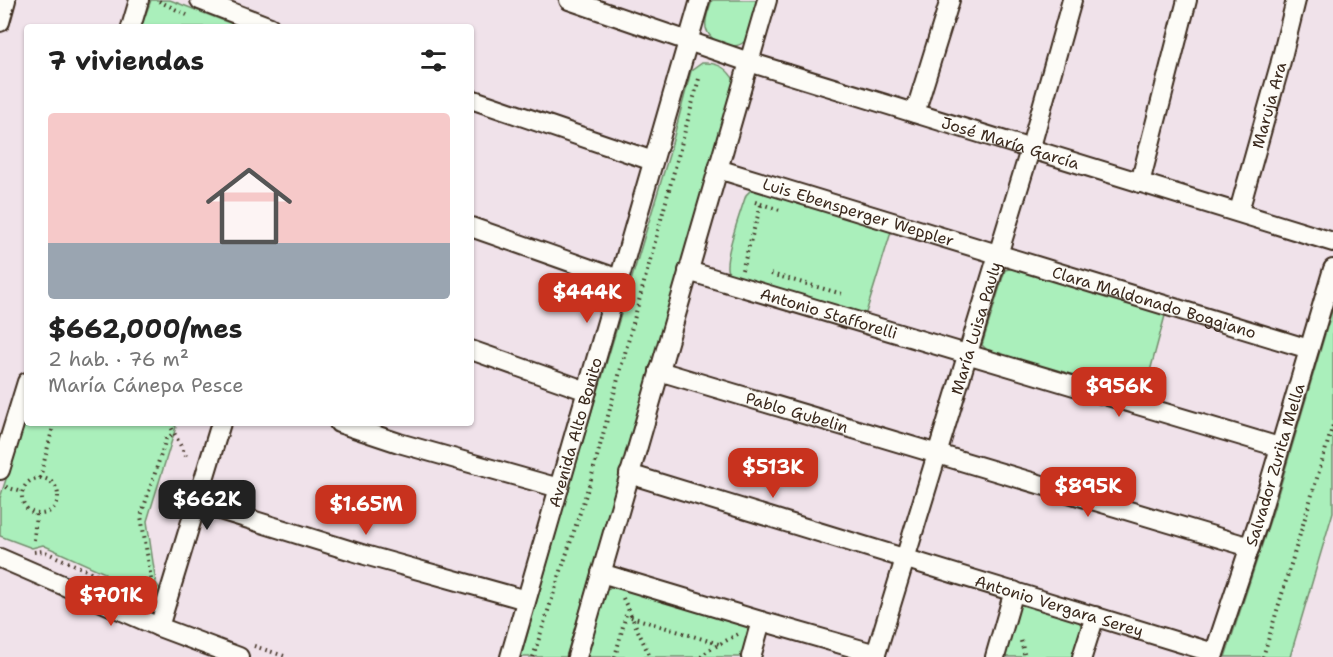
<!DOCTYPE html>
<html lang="es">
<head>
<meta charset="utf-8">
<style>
  :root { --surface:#fff; --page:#f2f2f2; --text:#222; --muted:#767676; --accent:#c8321e }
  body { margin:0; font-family:"Shantell Sans",sans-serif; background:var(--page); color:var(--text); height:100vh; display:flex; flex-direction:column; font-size:22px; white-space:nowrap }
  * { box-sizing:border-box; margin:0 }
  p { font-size:20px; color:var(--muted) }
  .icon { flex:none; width:33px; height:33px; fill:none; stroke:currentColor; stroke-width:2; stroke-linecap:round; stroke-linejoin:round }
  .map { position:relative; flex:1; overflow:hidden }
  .drawer { position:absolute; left:24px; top:24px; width:450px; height:402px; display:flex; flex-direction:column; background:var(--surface); border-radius:6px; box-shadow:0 2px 4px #0004 }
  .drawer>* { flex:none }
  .price { position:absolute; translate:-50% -51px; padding:0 14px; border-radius:12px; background:var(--accent); color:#fff; font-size:20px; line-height:39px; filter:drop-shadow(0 2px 3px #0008) }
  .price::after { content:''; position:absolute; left:50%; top:36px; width:18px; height:14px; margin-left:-9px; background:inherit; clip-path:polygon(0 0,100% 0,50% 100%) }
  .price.active { background:#222; color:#fff }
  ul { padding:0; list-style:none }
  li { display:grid; align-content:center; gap:12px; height:318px; padding:0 24px }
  li span { display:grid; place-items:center; height:186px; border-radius:6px; color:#555 }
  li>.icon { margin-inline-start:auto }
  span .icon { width:108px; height:108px; fill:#fffc; stroke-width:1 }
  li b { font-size:26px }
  h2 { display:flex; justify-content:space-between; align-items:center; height:72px; padding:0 24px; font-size:26px }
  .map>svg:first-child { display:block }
</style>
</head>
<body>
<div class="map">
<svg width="1333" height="657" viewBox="0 0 1333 657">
  <rect width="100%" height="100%" fill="#f0e2ea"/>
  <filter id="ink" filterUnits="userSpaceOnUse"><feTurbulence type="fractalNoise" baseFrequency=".0167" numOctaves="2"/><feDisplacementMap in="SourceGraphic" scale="12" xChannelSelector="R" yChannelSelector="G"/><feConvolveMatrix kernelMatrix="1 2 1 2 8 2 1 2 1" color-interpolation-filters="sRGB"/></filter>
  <g filter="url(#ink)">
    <g fill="#aaefbb" stroke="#728c6c" stroke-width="1.5">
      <path d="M 151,0 L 170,0 L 240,27 L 141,27 Z"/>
      <path d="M 712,0 L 760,0 C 756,10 752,33 745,41 C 734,52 710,43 706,28 C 704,19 709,9 712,0 Z"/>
      <path d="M 702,63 C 718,62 728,68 735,82 L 638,420 L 566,657 L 521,657 L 565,500 L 669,155 L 691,71 Z"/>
      <path d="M 757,189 L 892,229 L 865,316 L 732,275 C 728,272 727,272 727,267 C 726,251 741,211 746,195 L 751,190 Z"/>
      <path d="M 1014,268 L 1166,312 L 1142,401 L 991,354 L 982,345 L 1005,270 Z"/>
      <path d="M 1333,307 L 1333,512 L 1290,657 L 1225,657 L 1273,511 Z"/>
      <path d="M 27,413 L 27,423 L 173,423 L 176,427 L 147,521 L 156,583 L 160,589 L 156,603 L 149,603 L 115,587 L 105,573 L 43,545 L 32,548 L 0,536 L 0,498 Z"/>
      <path d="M 614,584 L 751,627 L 746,657 L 587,657 L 606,591 Z"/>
      <path d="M 1017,603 L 1076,618 L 1082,626 L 1083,631 L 1076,657 L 1001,657 Z"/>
    </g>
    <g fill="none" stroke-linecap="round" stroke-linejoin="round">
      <g stroke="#3b2a1e" stroke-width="22">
        <g id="minor">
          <path d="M 200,0 L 270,27"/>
          <path id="s1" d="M 569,0 L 749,62 L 1333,242"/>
          <path d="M 0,22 L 6,0"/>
          <path d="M 131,27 L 139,0"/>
          <path d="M 471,99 L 653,161"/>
          <path d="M 915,113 L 950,0"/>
          <path id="s2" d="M 718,169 L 1309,349"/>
          <path d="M 1140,183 L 1187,0"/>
          <path id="s3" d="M 1239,211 L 1280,65 L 1296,0"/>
          <path d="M 471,227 L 619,279"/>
          <path id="s4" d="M 688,271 L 1279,447"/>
          <path d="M 471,350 L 587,391"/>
          <path id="s5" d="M 659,371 L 1250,547"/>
          <path d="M 339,423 L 399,443 L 559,488"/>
          <path d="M 0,470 L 27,382"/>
          <path id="s6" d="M 629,474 L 1214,653"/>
          <path d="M 197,503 L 365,555 L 526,600"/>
          <path d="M 0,558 L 159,627 L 239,657"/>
          <path d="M 601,573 L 761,621 L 876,654"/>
          <path d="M 159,627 L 221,423"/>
          <path id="s7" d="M 510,657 L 700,0"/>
          <path d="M 577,657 L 767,0"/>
          <path d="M 751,657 L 761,621"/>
          <path id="s8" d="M 875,657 L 1030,150 L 1072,0"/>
          <path d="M 995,657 L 1014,591"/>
          <path d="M 1082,657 L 1095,616"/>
          <path id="s9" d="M 1213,657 L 1258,522 L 1333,269"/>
        </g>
      </g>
      <g stroke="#3b2a1e" stroke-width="4" stroke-dasharray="1.5 4.5" stroke-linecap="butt">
        <path d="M 159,1 L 187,15"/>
        <path d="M 755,202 L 780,210"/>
        <path d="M 742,270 L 761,205"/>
        <path d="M 771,274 L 846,295"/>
        <path d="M 169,423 L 186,456"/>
        <path d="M 40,478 L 54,423"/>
        <circle cx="40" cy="496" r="18"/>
        <path d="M 6,487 L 22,492"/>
        <path d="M 34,540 L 36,513"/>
        <path d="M 34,552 L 43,551 L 102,577 L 105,582"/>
        <path d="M 152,585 L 141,516 L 166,439 L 174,433"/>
        <path d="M 623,598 L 650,657"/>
        <path d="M 631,617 L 719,644"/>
        <path d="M 1021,641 L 1025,657"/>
        <path d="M 254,646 L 287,657"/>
        <path d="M 533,657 L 591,479 L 700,75"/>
        <path d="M 615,657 L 627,611"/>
        <path d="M 701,657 L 709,650 L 738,634"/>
        <path d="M 1263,657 L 1333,425"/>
      </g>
      <use href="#minor" stroke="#fdfcf7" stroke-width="18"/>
    </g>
  </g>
  <g text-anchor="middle" stroke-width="4.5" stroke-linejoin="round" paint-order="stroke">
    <g font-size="16" fill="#3b2a1e" stroke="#fdfcf7">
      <text dy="6" stroke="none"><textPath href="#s3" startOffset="110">Maruja Ara</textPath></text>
      <text dy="6" stroke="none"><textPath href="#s1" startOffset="464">José María García</textPath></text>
      <text dy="6" stroke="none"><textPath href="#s2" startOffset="147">Luis Ebensperger Weppler</textPath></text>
      <text dy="6" stroke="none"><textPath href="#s2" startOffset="456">Clara Maldonado Boggiano</textPath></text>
      <text dy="6" stroke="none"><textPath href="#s4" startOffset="147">Antonio Stafforelli</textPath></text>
      <text dy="6" stroke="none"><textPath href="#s8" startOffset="344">María Luisa Pauly</textPath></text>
      <text dy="6" stroke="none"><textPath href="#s5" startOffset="144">Pablo Gubelin</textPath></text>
      <text dy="6" stroke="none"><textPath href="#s7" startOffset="234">Avenida Alto Bonito</textPath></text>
      <text dy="6" stroke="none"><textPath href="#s9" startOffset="202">Salvador Zurita Mella</textPath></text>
      <text dy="6" stroke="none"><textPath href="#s6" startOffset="450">Antonio Vergara Serey</textPath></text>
    </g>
  </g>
</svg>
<b class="price" style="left:587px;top:324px">$444K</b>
<b class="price" style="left:1119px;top:418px">$956K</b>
<b class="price" style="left:773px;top:499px">$513K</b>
<b class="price" style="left:1088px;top:518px">$895K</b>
<b class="price active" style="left:207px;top:531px">$662K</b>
<b class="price" style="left:366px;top:536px">$1.65M</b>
<b class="price" style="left:111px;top:627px">$701K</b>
<section class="drawer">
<h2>7 viviendas<svg class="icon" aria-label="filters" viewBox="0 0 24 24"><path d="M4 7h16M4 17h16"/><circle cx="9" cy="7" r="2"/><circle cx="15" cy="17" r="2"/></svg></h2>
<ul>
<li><span style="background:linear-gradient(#f6c9c9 70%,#9aa5b1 0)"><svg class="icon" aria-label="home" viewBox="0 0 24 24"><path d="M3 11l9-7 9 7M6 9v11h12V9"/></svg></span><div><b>$662,000/mes</b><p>2 hab. · 76 m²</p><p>María Cánepa Pesce</p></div></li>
</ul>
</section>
</div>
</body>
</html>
